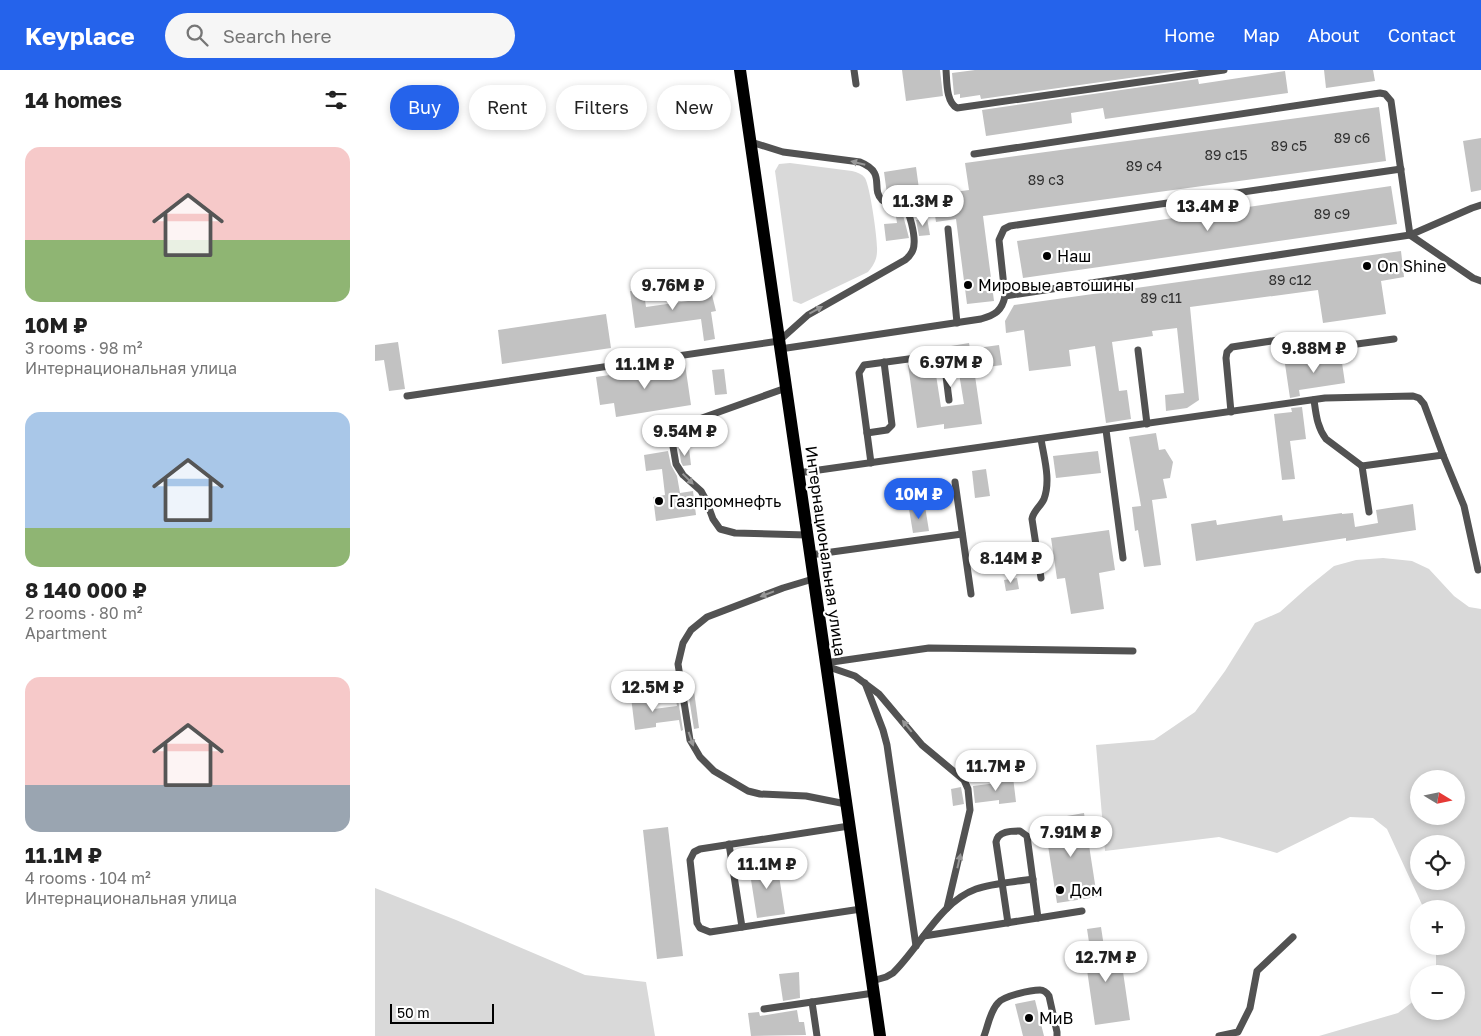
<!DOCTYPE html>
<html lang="en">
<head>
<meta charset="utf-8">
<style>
  :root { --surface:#fff; --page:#f6f6f6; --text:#222; --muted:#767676; --accent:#2563eb }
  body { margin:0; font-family:"Golos Text",sans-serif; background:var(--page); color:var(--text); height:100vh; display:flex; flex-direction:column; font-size:19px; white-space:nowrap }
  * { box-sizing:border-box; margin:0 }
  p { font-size:16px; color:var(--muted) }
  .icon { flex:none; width:28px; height:28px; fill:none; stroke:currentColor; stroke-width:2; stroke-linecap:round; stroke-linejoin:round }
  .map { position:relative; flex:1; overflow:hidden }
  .side { display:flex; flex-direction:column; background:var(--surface); width:375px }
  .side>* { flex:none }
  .top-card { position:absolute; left:15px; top:15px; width:475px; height:45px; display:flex; gap:10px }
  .needle { width:32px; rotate:100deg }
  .controls { position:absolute; left:1035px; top:700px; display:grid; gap:10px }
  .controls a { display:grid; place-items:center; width:55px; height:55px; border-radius:50%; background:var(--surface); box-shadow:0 2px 8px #0003; font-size:25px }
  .scale { position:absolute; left:15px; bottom:12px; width:104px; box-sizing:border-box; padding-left:5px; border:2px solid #000; border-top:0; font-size:14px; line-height:18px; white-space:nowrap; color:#000; -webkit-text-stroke:4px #fff; paint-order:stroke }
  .price { position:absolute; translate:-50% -42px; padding:0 11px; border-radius:18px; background:#fff; color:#222; font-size:16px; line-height:32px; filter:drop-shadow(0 1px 2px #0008) }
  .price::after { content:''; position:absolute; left:50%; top:30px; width:15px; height:11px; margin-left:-8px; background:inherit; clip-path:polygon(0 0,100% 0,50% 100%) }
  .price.on { background:var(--accent); color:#fff }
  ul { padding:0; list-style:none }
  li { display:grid; align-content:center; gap:10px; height:265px; padding:0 25px }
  li span { display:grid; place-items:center; height:155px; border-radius:15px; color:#555 }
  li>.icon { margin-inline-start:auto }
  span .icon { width:90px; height:90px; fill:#fffc; stroke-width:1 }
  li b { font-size:21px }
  h2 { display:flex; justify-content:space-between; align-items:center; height:60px; padding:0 25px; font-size:21px }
  .tag { padding:0 18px; border-radius:22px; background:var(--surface); box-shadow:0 2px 8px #0003; font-size:18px; line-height:45px }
  .tag.on { background:var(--accent); color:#fff }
  header { display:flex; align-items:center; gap:30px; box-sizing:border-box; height:70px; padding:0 25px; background:var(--accent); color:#fff }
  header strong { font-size:24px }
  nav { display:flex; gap:28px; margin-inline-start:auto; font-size:18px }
  .search { width:350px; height:45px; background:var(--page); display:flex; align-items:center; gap:12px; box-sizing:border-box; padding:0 18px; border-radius:28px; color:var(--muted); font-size:19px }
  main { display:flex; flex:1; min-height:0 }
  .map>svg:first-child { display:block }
</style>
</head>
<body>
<header>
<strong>Keyplace</strong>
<div class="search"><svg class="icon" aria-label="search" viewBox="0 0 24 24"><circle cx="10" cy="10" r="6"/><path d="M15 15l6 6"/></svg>Search here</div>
<nav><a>Home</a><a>Map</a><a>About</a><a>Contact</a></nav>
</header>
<main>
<section class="side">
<h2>14 homes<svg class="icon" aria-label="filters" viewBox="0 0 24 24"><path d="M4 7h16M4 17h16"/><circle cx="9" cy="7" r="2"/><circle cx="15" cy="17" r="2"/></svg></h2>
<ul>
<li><span style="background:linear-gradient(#f6c9c9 60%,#8fb573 0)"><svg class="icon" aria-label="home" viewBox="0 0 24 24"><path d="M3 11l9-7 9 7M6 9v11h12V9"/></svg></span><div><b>10M ₽</b><p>3 rooms · 98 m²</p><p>Интернациональная улица</p></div></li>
<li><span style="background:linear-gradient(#a9c7e8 75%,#8fb573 0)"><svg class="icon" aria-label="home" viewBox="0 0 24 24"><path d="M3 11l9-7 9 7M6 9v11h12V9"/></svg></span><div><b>8 140 000 ₽</b><p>2 rooms · 80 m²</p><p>Apartment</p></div></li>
<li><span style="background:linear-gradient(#f6c9c9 70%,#9aa5b1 0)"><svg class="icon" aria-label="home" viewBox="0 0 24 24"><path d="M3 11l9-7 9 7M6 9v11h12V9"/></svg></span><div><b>11.1M ₽</b><p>4 rooms · 104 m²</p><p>Интернациональная улица</p></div></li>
</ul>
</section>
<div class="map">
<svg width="1106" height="966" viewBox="0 0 1106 966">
  <rect width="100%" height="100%" fill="#fff"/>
  <g fill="#d9d9d9" fill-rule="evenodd">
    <path d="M 415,93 L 477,101 C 482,102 487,104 490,108 C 495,116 503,171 502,181 C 502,190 498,196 493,202 L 426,234 L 418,231 L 400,101 L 404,94 Z"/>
    <path d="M 1008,488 L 1037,491 L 1054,499 L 1079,526 L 1094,537 L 1106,539 L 1106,966 L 944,966 L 1023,943 L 1044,927 L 1044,941 L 1081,941 L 1081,904 L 1061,904 L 1061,876 L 1081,876 L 1081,839 L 1049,839 L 1012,759 L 998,748 L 975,747 L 902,783 L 844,767 L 730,781 L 721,675 L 779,670 L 820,642 L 850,601 L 880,553 L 905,542 L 933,517 L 959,496 L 981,490 ZM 1044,709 L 1081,709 L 1081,746 L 1044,746 ZM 1044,774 L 1081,774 L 1081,811 L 1044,811 Z"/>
    <path d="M 0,818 L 81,850 L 210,905 L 271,912 L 280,966 L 0,966 Z"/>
  </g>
  <g fill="#c2c2c2">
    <path d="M 527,0 L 565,0 L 568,26 L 531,31 Z"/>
    <path d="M 600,0 L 811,0 L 606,29 L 605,25 L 585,28 L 585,24 L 579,25 L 577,3 Z"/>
    <path d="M 949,0 L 998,0 L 1000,11 L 951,18 Z"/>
    <path d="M 910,1 L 913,23 L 730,49 L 728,38 L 696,43 L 697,53 L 611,66 L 607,40 L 823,9 L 824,14 Z"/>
    <path d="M 1004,37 L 1011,91 L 608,146 L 619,231 L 592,234 L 581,149 L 561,152 L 557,125 L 594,120 L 590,93 Z"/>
    <path d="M 1106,68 L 1106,120 L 1096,122 L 1088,71 Z"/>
    <path d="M 541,97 L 544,119 L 534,121 L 537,139 L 531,132 L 519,129 L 518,123 L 512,124 L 509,102 Z"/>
    <path d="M 1016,116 L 1022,154 L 648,208 L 642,171 Z"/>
    <path d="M 520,140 L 526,141 L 528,145 L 534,168 L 511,171 L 509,154 L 522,153 Z"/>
    <path d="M 552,148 L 555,165 L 544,166 L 541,150 Z"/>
    <path d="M 1026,181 L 1029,207 L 1006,211 L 1011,244 L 948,253 L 943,220 L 815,237 L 824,330 L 812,338 L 791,341 L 790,325 L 809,323 L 802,258 L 777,261 L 778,266 L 737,272 L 744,321 L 752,320 L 756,349 L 731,353 L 720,276 L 694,280 L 696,296 L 654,301 L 649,260 L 631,263 L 630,251 L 639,235 Z"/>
    <path d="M 267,209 L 271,237 L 320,230 L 323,229 L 322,223 L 336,221 L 341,241 L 336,242 L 340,269 L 329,271 L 326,249 L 260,258 L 255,221 L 258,221 L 257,211 Z"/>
    <path d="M 231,244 L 236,278 L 127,294 L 123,260 Z"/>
    <path d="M 23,272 L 30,319 L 14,321 L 9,290 L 0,291 L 0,275 Z"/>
    <path d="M 594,273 L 595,279 L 624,275 L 627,295 L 599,299 L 607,354 L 569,359 L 569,354 L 542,358 L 533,295 L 559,292 L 566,337 L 589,334 L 582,291 L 578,292 L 576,276 Z"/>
    <path d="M 966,286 L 970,313 L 924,320 L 925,326 L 915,328 L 910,294 Z"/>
    <path d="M 310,294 L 316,335 L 241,347 L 239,333 L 225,335 L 221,307 Z"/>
    <path d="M 349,299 L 352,324 L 340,325 L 337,300 Z"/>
    <path d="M 927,337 L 931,369 L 915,371 L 920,409 L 907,410 L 899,344 L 917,342 L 916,338 Z"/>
    <path d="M 781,363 L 784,380 L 790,379 L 798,392 L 795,408 L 788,409 L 792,428 L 777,430 L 786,495 L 769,497 L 763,460 L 760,461 L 757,437 L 766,436 L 754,367 Z"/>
    <path d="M 314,378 L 316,395 L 308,396 L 306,392 L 304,379 Z"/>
    <path d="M 293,381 L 296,395 L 302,406 L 305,423 L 318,421 L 321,445 L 281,451 L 278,427 L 290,425 L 287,399 L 271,401 L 269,385 Z"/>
    <path d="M 723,381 L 726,403 L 681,408 L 678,386 Z"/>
    <path d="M 611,399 L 615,426 L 600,428 L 597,401 Z"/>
    <path d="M 1038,434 L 1041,460 L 971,471 L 971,468 L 821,491 L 816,454 L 841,450 L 842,455 L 907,445 L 908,451 L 967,443 L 967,444 L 978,443 L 980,457 L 1003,453 L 1001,440 Z"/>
    <path d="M 550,436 L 554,461 L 538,463 L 534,439 Z"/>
    <path d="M 734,460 L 740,500 L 724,503 L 729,539 L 696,544 L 690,508 L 682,509 L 676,468 Z"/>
    <path d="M 642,508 L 644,519 L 631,521 L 629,510 Z"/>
    <path d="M 319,621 L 324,658 L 319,659 L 313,622 Z"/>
    <path d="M 302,623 L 308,660 L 306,661 L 304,650 L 281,653 L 281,657 L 260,660 L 256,627 L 276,624 L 279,639 L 302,636 L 300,624 Z"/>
    <path d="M 638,707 L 641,732 L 624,734 L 624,730 L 600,733 L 598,716 L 622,713 L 622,709 Z"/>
    <path d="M 586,717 L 589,734 L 578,736 L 576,719 Z"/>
    <path d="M 709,743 L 722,827 L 682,833 L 669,750 Z"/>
    <path d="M 293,757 L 308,886 L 282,889 L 268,760 Z"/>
    <path d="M 402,793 L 410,844 L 382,848 L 374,797 Z"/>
    <path d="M 726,857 L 731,890 L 746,888 L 755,950 L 720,955 L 711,893 L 717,892 L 712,859 Z"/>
    <path d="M 424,902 L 425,928 L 408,931 L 404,904 Z"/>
    <path d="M 660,930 L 669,966 L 648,966 L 640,934 Z"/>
    <path d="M 422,940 L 424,952 L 429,952 L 431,965 L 376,966 L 373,943 L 384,942 L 385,946 Z"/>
  </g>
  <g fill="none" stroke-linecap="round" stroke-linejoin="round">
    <g stroke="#525252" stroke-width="7">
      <path d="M 479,0 L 481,14"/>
      <path d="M 571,0 C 572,12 571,32 582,38 L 849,0"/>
      <path d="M 599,84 L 1005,23 L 1010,24 L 1016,31 L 1035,165 L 1098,208 L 1106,211"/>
      <path d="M 1026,99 L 635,156 L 629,159 L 624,170 L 630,226 L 1035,165 L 1097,138 L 1106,135"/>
      <path d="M 573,159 L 582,253"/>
      <path d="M 405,279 L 606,249 C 620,245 627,241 630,226"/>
      <path d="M 763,280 L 772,354"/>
      <path d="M 411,318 L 313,353 L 302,361 L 297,371 L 301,394 L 308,405 L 326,421 L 331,430 L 338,449 L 345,459 L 360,463 L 432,465"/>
      <path d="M 32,326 L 404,271 L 433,245 L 530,190 C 535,186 539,181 539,174 C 540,166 535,141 529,137 C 523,133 513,135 507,130 C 495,118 512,103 485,92 L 408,82 L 376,72"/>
      <path d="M 939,330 C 941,344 942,357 951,369 L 987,396 L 1068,385 L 1089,436 L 1103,500"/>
      <path d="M 856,342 L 851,288 L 852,282 L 857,277 L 903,270 L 967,276 L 1019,269"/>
      <path d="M 731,360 L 748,488"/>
      <path d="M 492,363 L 512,360 L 517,355 L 509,292"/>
      <path d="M 496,393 L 484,303 L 489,295 L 563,285 L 567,287 L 569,290 L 574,330"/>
      <path d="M 987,396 L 994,442"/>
      <path d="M 423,403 L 950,328 L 1038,326 L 1044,328 L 1049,334 L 1068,385"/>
      <path d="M 580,412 L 596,524"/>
      <path d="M 435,485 L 587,464"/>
      <path d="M 666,508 L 657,449 C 658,441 666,436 669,429 C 676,410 669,388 666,369"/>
      <path d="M 438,509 L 408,518 L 332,547 L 316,560 L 308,573 L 303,594 L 315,670 L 325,687 L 339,701 L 373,721 L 385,724 L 431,726 L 471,734"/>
      <path d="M 450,593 L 554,578 L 758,581"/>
      <path d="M 451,596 L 480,606 L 504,624 L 547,675 L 589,710 L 593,719 L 595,740 L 572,838"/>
      <path d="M 490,613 L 508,660 L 512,675 L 541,876"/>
      <path d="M 474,756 L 325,779 L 319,782 L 315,790 L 322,853 L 325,858 L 335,862 L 486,839"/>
      <path d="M 354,774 L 367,857"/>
      <path d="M 633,853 L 621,772 C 623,761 636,761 645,761 L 652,766 L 663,848"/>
      <path d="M 549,866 L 707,841"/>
      <path d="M 497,911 L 511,907 L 518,903 C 545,877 565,832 601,819 C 617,813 640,812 658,809"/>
      <path d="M 437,932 L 442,966"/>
      <path d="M 389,939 L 499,923"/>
      <path d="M 609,966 C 613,956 615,941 623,933 C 628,926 656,920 665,920 C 669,920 672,923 674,926 L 682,962 L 682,966"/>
      <path d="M 844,966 L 863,962 L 875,938 L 882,901 L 918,867"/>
    </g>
    <path stroke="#000" stroke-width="12" d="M 365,0 L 505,966"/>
  </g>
  <defs><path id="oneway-solid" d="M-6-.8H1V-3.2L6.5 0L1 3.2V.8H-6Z" transform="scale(1.25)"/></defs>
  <g fill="#979797">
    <use href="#oneway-solid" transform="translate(483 93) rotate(-166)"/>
    <use href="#oneway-solid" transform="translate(441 240) rotate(-29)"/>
    <use href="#oneway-solid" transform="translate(313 409) rotate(44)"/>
    <use href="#oneway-solid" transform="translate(392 524) rotate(159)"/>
    <use href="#oneway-solid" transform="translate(532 656) rotate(-129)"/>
    <use href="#oneway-solid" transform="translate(316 669) rotate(71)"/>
    <use href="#oneway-solid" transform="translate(584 791) rotate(-77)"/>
  </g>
  <g fill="#000" stroke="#fff" stroke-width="2">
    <circle cx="672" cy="186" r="5"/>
    <circle cx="992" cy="196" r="5"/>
    <circle cx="593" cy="215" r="5"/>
    <circle cx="284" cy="431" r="5"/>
    <circle cx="685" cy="820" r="5"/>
    <circle cx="654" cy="948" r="5"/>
  </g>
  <g text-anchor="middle" stroke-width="4.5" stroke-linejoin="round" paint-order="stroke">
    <g font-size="14" fill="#303030">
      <text x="977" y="73">89 с6</text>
      <text x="914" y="81">89 с5</text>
      <text x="851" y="90">89 с15</text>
      <text x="769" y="101">89 с4</text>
      <text x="671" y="115">89 с3</text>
      <text x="957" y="149">89 с9</text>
      <text x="915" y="215">89 с12</text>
      <text x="786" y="233">89 с11</text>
    </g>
    <g font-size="16" fill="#000" stroke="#fff" text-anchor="start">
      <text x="682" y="192">Наш</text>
      <text x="1002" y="202">On Shine</text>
      <text x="603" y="221">Мировые автошины</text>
      <text x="294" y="437">Газпромнефть</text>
      <text x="695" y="826">Дом</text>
      <text x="664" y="954">МиВ</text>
    </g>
    <g font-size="16" fill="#000" stroke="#fff">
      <text transform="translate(451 481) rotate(82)" y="6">Интернациональная улица</text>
    </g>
  </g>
</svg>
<div class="controls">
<a><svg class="needle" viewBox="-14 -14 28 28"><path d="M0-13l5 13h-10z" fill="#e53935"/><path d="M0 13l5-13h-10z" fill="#767676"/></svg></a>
<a><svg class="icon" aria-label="locate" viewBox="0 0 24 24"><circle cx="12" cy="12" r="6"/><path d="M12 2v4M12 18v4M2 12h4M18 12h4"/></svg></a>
<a>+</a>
<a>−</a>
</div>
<div class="scale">50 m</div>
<b class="price" style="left:548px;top:157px">11.3M ₽</b>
<b class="price" style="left:833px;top:162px">13.4M ₽</b>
<b class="price" style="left:298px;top:241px">9.76M ₽</b>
<b class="price" style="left:939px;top:304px">9.88M ₽</b>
<b class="price" style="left:576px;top:318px">6.97M ₽</b>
<b class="price" style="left:270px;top:320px">11.1M ₽</b>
<b class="price" style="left:310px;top:387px">9.54M ₽</b>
<b class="price on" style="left:544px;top:450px">10M ₽</b>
<b class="price" style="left:636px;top:514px">8.14M ₽</b>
<b class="price" style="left:278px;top:643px">12.5M ₽</b>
<b class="price" style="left:621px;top:722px">11.7M ₽</b>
<b class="price" style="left:696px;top:788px">7.91M ₽</b>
<b class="price" style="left:392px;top:820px">11.1M ₽</b>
<b class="price" style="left:731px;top:913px">12.7M ₽</b>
<div class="top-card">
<a class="tag on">Buy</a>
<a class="tag">Rent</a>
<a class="tag">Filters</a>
<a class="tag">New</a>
</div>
</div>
</main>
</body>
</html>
